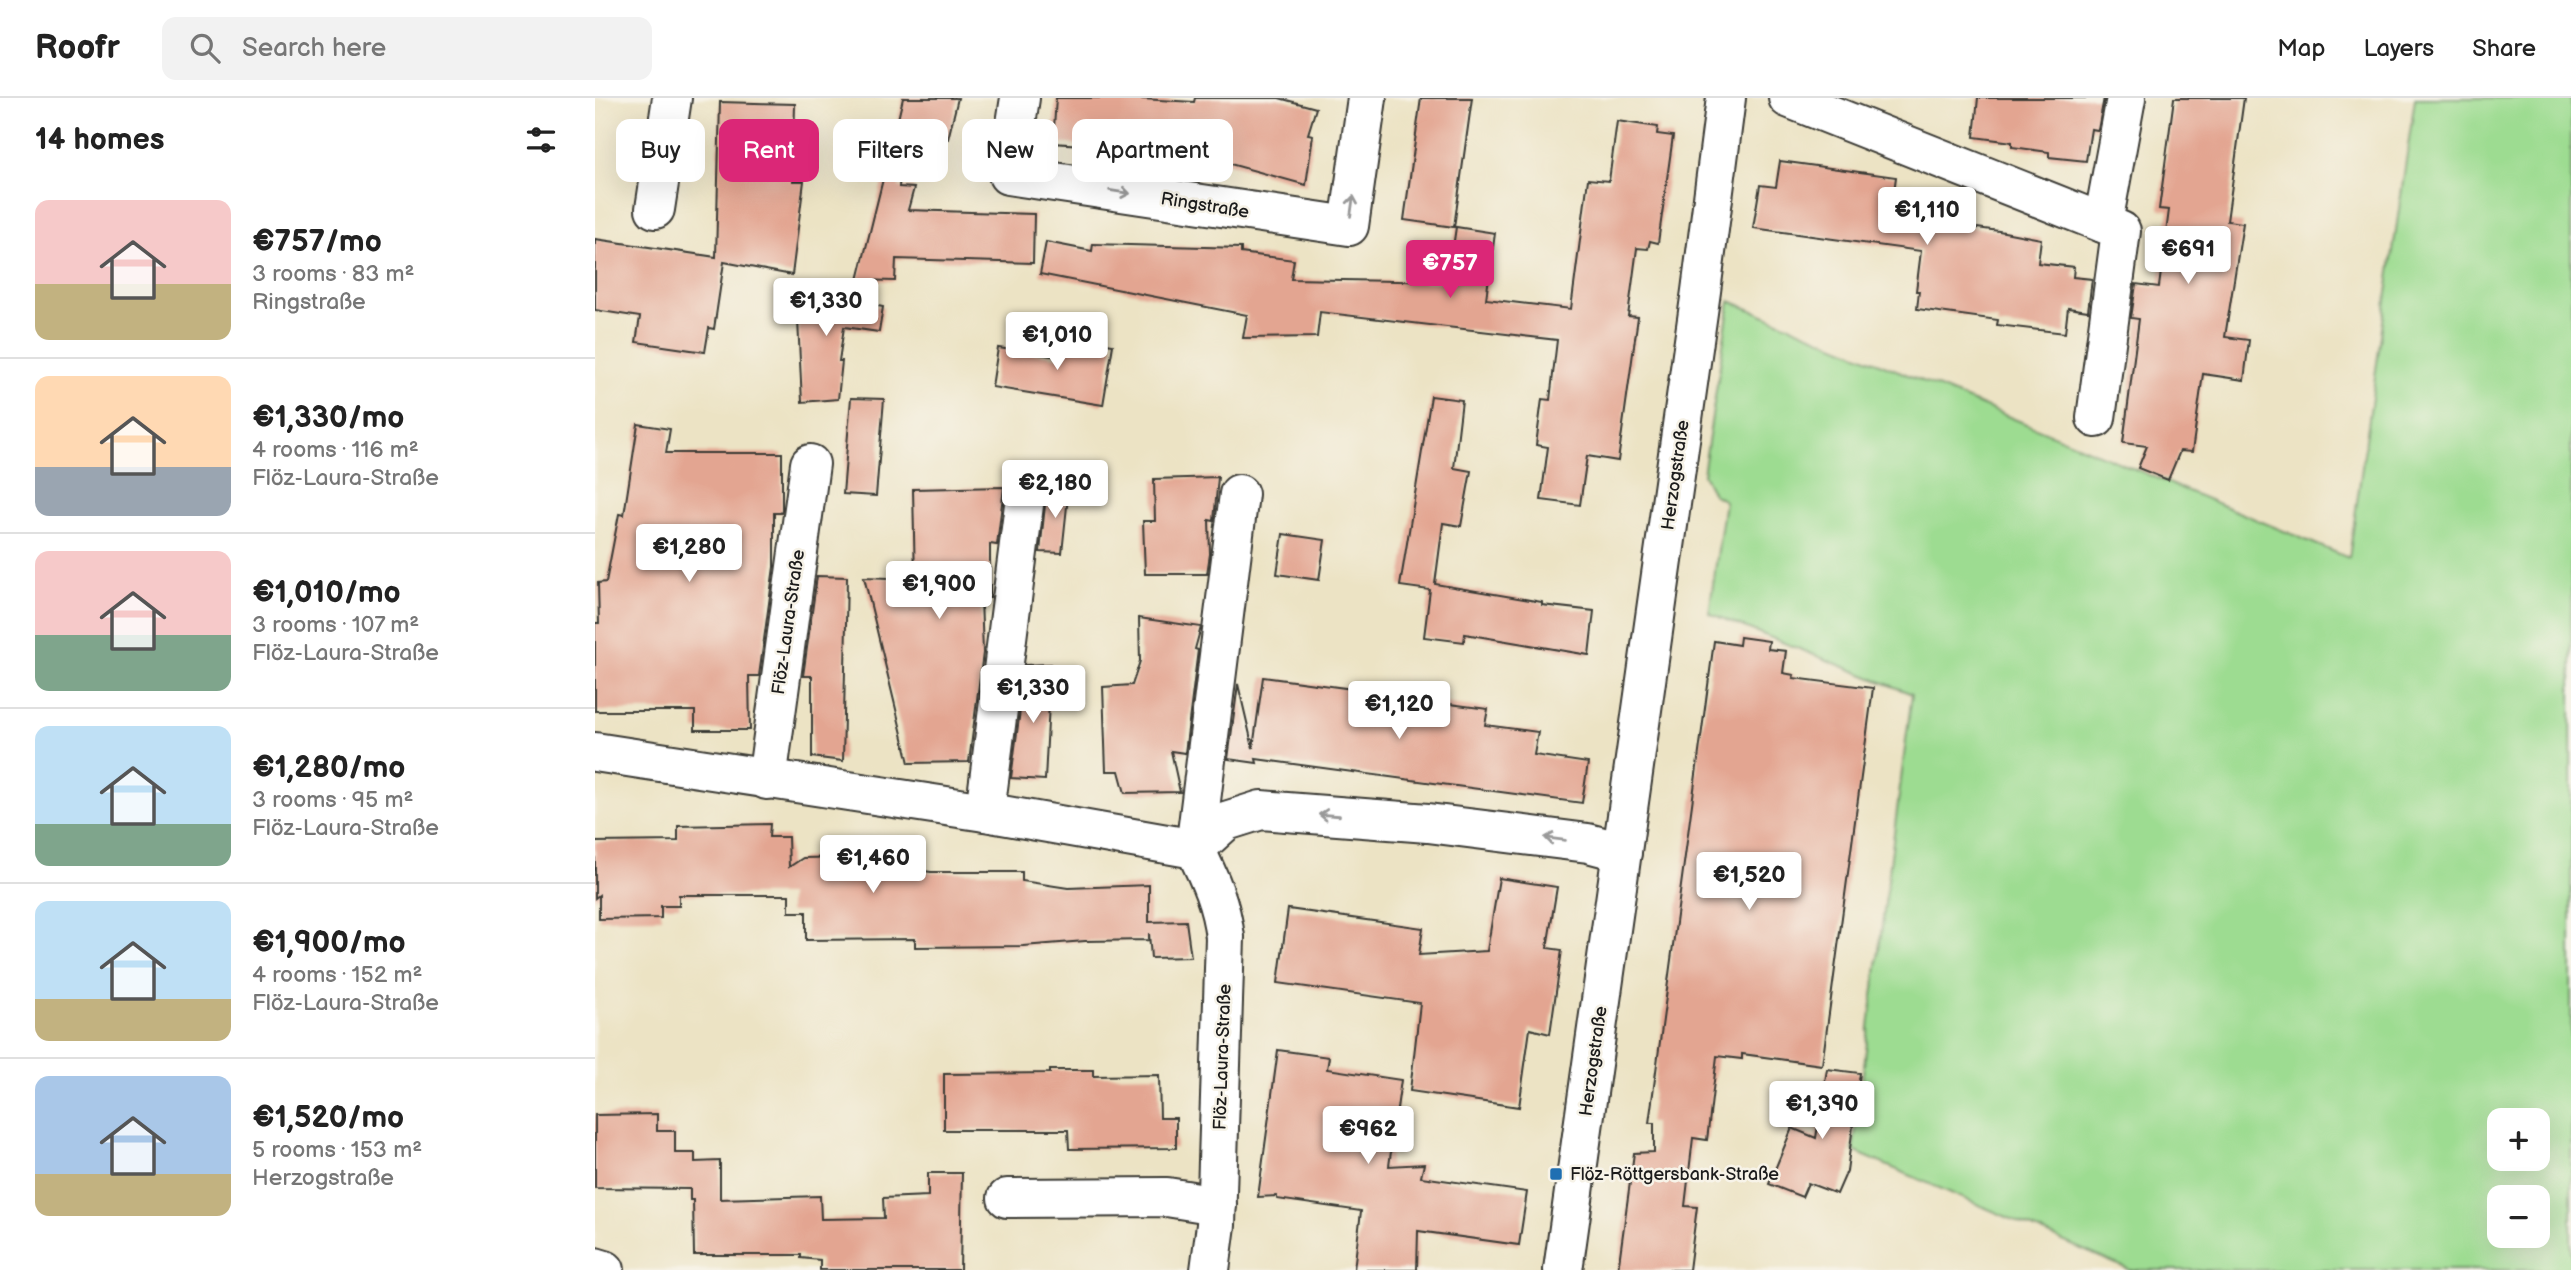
<!DOCTYPE html>
<html lang="en">
<head>
<meta charset="utf-8">
<style>
  :root { --surface:#fff; --page:#f2f2f2; --text:#222; --muted:#767676; --line:#e0e0e0; --accent:#db2777 }
  body { margin:0; font-family:"Balsamiq Sans",sans-serif; background:var(--page); color:var(--text); height:100vh; display:flex; flex-direction:column; font-size:26px; white-space:nowrap }
  * { box-sizing:border-box; margin:0 }
  p { font-size:23px; color:var(--muted) }
  .icon { flex:none; width:38px; height:38px; fill:none; stroke:currentColor; stroke-width:2; stroke-linecap:round; stroke-linejoin:round }
  .map { position:relative; flex:1; overflow:hidden }
  .sheet { display:flex; flex-direction:column; background:var(--surface); width:595px }
  .sheet>* { flex:none }
  .guide { position:absolute; left:21px; top:21px; width:665px; height:63px; display:flex; gap:14px }
  .fabs { position:absolute; left:1892px; top:1010px; display:grid; gap:14px }
  .fabs a { display:grid; place-items:center; width:63px; height:63px; border-radius:14px; background:var(--surface); box-shadow:0 7px 28px #0002; font-size:35px }
  .price { position:absolute; translate:-50% -60px; padding:0 16px; border-radius:7px; background:#fff; color:#222; font-size:23px; line-height:46px; filter:drop-shadow(0 2px 4px #0008) }
  .price::after { content:''; position:absolute; left:50%; top:42px; width:21px; height:16px; margin-left:-10px; background:inherit; clip-path:polygon(0 0,100% 0,50% 100%) }
  .price.current { background:var(--accent); color:#fff }
  ul { padding:0; list-style:none }
  li { display:flex; align-items:center; gap:21px; height:175px; padding:0 35px }
  li+li { border-top:2px solid var(--line) }
  li span { display:grid; place-items:center; flex:none; width:196px; height:140px; border-radius:14px; color:#555 }
  li>.icon { margin-inline-start:auto }
  span .icon { width:84px; height:84px; fill:#fffc; stroke-width:1 }
  li b { font-size:30px }
  h2 { display:flex; justify-content:space-between; align-items:center; height:84px; padding:0 35px; font-size:30px }
  .tag { padding:0 24px; border-radius:14px; background:var(--surface); box-shadow:0 7px 28px #0002; font-size:24px; line-height:63px }
  .tag.current { background:var(--accent); color:#fff }
  header { display:flex; align-items:center; gap:42px; box-sizing:border-box; height:98px; padding:0 35px; background:var(--surface); border-bottom:2px solid var(--line) }
  header strong { font-size:33px }
  nav { display:flex; gap:38px; margin-inline-start:auto; font-size:24px }
  .search { width:490px; height:63px; background:var(--page); display:flex; align-items:center; gap:18px; box-sizing:border-box; padding:0 24px; border-radius:14px; color:var(--muted); font-size:26px }
  main { display:flex; flex:1; min-height:0 }
  .map>svg:first-child { display:block }
</style>
</head>
<body>
<header>
<strong>Roofr</strong>
<div class="search"><svg class="icon" aria-label="search" viewBox="0 0 24 24"><circle cx="10" cy="10" r="6"/><path d="M15 15l6 6"/></svg>Search here</div>
<nav><a>Map</a><a>Layers</a><a>Share</a></nav>
</header>
<main>
<section class="sheet">
<h2>14 homes<svg class="icon" aria-label="filters" viewBox="0 0 24 24"><path d="M4 7h16M4 17h16"/><circle cx="9" cy="7" r="2"/><circle cx="15" cy="17" r="2"/></svg></h2>
<ul>
<li><span style="background:linear-gradient(#f6c9c9 60%,#c2b280 0)"><svg class="icon" aria-label="home" viewBox="0 0 24 24"><path d="M3 11l9-7 9 7M6 9v11h12V9"/></svg></span><div><b>€757/mo</b><p>3 rooms · 83 m²</p><p>Ringstraße</p></div></li>
<li><span style="background:linear-gradient(#ffd9b3 65%,#9aa5b1 0)"><svg class="icon" aria-label="home" viewBox="0 0 24 24"><path d="M3 11l9-7 9 7M6 9v11h12V9"/></svg></span><div><b>€1,330/mo</b><p>4 rooms · 116 m²</p><p>Flöz-Laura-Straße</p></div></li>
<li><span style="background:linear-gradient(#f6c9c9 60%,#7fa58c 0)"><svg class="icon" aria-label="home" viewBox="0 0 24 24"><path d="M3 11l9-7 9 7M6 9v11h12V9"/></svg></span><div><b>€1,010/mo</b><p>3 rooms · 107 m²</p><p>Flöz-Laura-Straße</p></div></li>
<li><span style="background:linear-gradient(#bfe0f5 70%,#7fa58c 0)"><svg class="icon" aria-label="home" viewBox="0 0 24 24"><path d="M3 11l9-7 9 7M6 9v11h12V9"/></svg></span><div><b>€1,280/mo</b><p>3 rooms · 95 m²</p><p>Flöz-Laura-Straße</p></div></li>
<li><span style="background:linear-gradient(#bfe0f5 70%,#c2b280 0)"><svg class="icon" aria-label="home" viewBox="0 0 24 24"><path d="M3 11l9-7 9 7M6 9v11h12V9"/></svg></span><div><b>€1,900/mo</b><p>4 rooms · 152 m²</p><p>Flöz-Laura-Straße</p></div></li>
<li><span style="background:linear-gradient(#a9c7e8 70%,#c2b280 0)"><svg class="icon" aria-label="home" viewBox="0 0 24 24"><path d="M3 11l9-7 9 7M6 9v11h12V9"/></svg></span><div><b>€1,520/mo</b><p>5 rooms · 153 m²</p><p>Herzogstraße</p></div></li>
</ul>
</section>
<div class="map">
<svg width="1976" height="1172" viewBox="0 0 1976 1172">
  <rect width="100%" height="100%" fill="#f7f3e8"/>
  <filter id="ink" filterUnits="userSpaceOnUse"><feTurbulence type="fractalNoise" baseFrequency=".0143" numOctaves="2"/><feDisplacementMap in="SourceGraphic" scale="14" xChannelSelector="R" yChannelSelector="G"/><feConvolveMatrix kernelMatrix="1 2 1 2 8 2 1 2 1" color-interpolation-filters="sRGB"/></filter>
  <filter id="wash" filterUnits="userSpaceOnUse"><feTurbulence type="fractalNoise" baseFrequency=".00686" numOctaves="4" result="noise"/><feDisplacementMap in="SourceGraphic" scale="28" xChannelSelector="R" yChannelSelector="G"/><feGaussianBlur stdDeviation="1.57" result="paint"/><feColorMatrix in="noise" values="0 0 0 0 0 0 0 0 0 0 0 0 0 0 0 0 0 1.4 0 .05"/><feComposite in="paint" operator="in"/></filter>
  <g filter="url(#wash)">
    <rect width="100%" height="100%" fill="#ece3c4"/>
    <path fill="#9ddc91" stroke="#5c7c56" stroke-width="2" fill-rule="evenodd" d="M 1820,0 L 1976,0 L 1976,1172 L 1535,1172 L 1258,1053 L 1317,596 L 1114,515 L 1130,403 L 1118,396 L 1108,376 L 1135,203 L 1754,460 ZM 1904,1022 L 1942,1022 L 1942,1060 L 1904,1060 ZM 1904,1099 L 1942,1099 L 1942,1138 L 1904,1138 Z"/>
    <g id="blocks">
      <g fill="#e3a591">
        <path d="M 308,0 L 363,0 L 353,41 L 346,39 L 346,42 L 300,34 Z"/>
        <path d="M 461,0 L 528,0 L 599,4 L 600,0 L 684,0 L 721,10 L 713,36 L 718,37 L 711,87 L 592,54 L 458,45 Z"/>
        <path d="M 826,0 L 877,0 L 859,129 L 809,122 Z"/>
        <path d="M 1383,0 L 1509,0 L 1503,32 L 1496,31 L 1491,63 L 1454,59 L 1454,54 L 1417,49 L 1417,44 L 1379,39 Z"/>
        <path d="M 1579,0 L 1649,0 L 1632,123 L 1648,125 L 1630,239 L 1654,242 L 1649,282 L 1608,276 L 1597,354 L 1585,353 L 1573,382 L 1543,370 L 1552,348 L 1528,345 L 1544,221 L 1536,220 L 1541,186 L 1564,189 L 1574,112 L 1564,111 Z"/>
        <path d="M 125,4 L 200,6 L 198,83 L 209,83 L 197,177 L 129,164 L 119,231 L 114,230 L 110,254 L 41,244 L 45,219 L 0,212 L 0,141 L 121,159 Z"/>
        <path d="M 1022,23 L 1063,29 L 1062,36 L 1078,38 L 1063,145 L 1055,143 L 1053,151 L 1042,150 L 1033,218 L 1043,219 L 1023,363 L 992,358 L 985,407 L 946,402 L 953,349 L 941,347 L 947,301 L 955,302 L 962,242 L 725,214 L 722,239 L 648,240 L 652,217 L 445,176 L 451,144 L 497,153 L 498,146 L 646,150 L 646,155 L 699,162 L 696,181 L 853,184 L 861,129 L 900,135 L 891,201 L 976,211 L 993,81 L 1014,83 Z"/>
        <path d="M 1185,63 L 1301,79 L 1298,101 L 1333,105 L 1330,123 L 1404,133 L 1446,141 L 1443,165 L 1479,169 L 1478,179 L 1497,181 L 1493,213 L 1473,210 L 1470,235 L 1402,227 L 1403,222 L 1322,211 L 1324,193 L 1321,193 L 1326,153 L 1158,130 L 1165,87 L 1181,89 Z"/>
        <path d="M 290,73 L 305,76 L 304,89 L 319,90 L 313,112 L 439,116 L 438,165 L 301,161 L 300,183 L 263,182 Z"/>
        <path d="M 197,190 L 288,209 L 284,234 L 249,229 L 244,263 L 247,263 L 243,301 L 207,304 L 203,222 L 193,220 Z"/>
        <path d="M 468,239 L 518,247 L 508,307 L 397,289 L 403,250 L 465,259 Z"/>
        <path d="M 836,298 L 867,302 L 859,370 L 876,373 L 866,428 L 848,425 L 840,486 L 947,504 L 947,507 L 999,513 L 994,557 L 870,536 L 869,544 L 829,539 L 835,492 L 805,488 Z"/>
        <path d="M 256,300 L 289,301 L 281,398 L 248,396 Z"/>
        <path d="M 43,326 L 75,331 L 71,355 L 187,355 L 187,412 L 186,415 L 179,415 L 179,469 L 164,578 L 154,578 L 155,632 L 100,632 L 100,613 L 0,613 L 0,525 L 4,525 L 3,485 L 11,484 L 24,416 L 29,417 Z"/>
        <path d="M 623,379 L 619,423 L 614,422 L 615,456 L 612,476 L 550,476 L 548,423 L 560,423 L 559,381 Z"/>
        <path d="M 409,389 L 402,447 L 395,446 L 395,500 L 386,500 L 388,555 L 374,664 L 314,665 L 269,479 L 320,481 L 318,391 Z"/>
        <path d="M 452,389 L 474,389 L 467,455 L 445,454 Z"/>
        <path d="M 688,436 L 730,442 L 724,482 L 682,476 Z"/>
        <path d="M 222,478 L 252,479 L 248,663 L 217,659 L 217,578 L 208,578 Z"/>
        <path d="M 544,520 L 606,529 L 600,551 L 603,552 L 590,655 L 576,653 L 585,694 L 530,695 L 524,673 L 511,673 L 508,589 L 537,587 L 545,563 Z"/>
        <path d="M 1145,539 L 1174,543 L 1173,551 L 1191,553 L 1188,575 L 1199,577 L 1198,580 L 1278,590 L 1227,967 L 1147,956 L 1147,961 L 1122,958 L 1112,1042 L 1098,1040 L 1090,1108 L 1102,1109 L 1094,1172 L 1023,1172 L 1039,1055 L 1059,1054 L 1059,1025 L 1054,1025 L 1119,543 L 1144,547 Z"/>
        <path d="M 456,566 L 450,682 L 416,680 L 431,567 Z"/>
        <path d="M 668,579 L 788,595 L 788,591 L 825,596 L 825,602 L 893,611 L 890,627 L 943,634 L 939,657 L 993,665 L 987,705 L 661,661 L 662,665 L 633,661 L 643,586 L 658,650 Z"/>
        <path d="M 175,726 L 174,739 L 193,739 L 194,769 L 208,760 L 301,758 L 301,769 L 336,774 L 427,774 L 427,783 L 473,790 L 554,787 L 554,824 L 591,823 L 596,859 L 556,860 L 554,835 L 554,842 L 490,843 L 428,848 L 320,849 L 320,841 L 211,842 L 211,814 L 194,814 L 194,797 L 84,797 L 84,808 L 66,808 L 66,820 L 4,821 L 4,797 L 0,800 L 0,744 L 83,743 L 83,728 Z"/>
        <path d="M 904,780 L 962,789 L 952,850 L 967,852 L 955,936 L 935,931 L 924,1009 L 815,993 L 825,905 L 683,885 L 693,811 L 828,830 L 824,857 L 892,853 Z"/>
        <path d="M 683,952 L 734,959 L 732,971 L 806,982 L 794,1068 L 829,1066 L 826,1079 L 932,1094 L 924,1147 L 823,1133 L 822,1172 L 759,1172 L 766,1113 L 682,1101 L 682,1098 L 663,1099 Z"/>
        <path d="M 1232,971 L 1265,975 L 1252,1073 L 1242,1096 L 1213,1085 L 1207,1099 L 1174,1086 L 1197,1030 L 1221,1040 Z"/>
        <path d="M 455,972 L 498,972 L 498,978 L 564,977 L 565,1020 L 581,1020 L 581,1050 L 474,1051 L 473,1032 L 349,1032 L 349,976 L 455,975 Z"/>
        <path d="M 62,1016 L 62,1033 L 80,1033 L 80,1055 L 100,1055 L 100,1064 L 125,1063 L 125,1101 L 225,1098 L 226,1121 L 289,1120 L 288,1100 L 333,1098 L 333,1075 L 367,1075 L 365,1172 L 225,1172 L 225,1162 L 206,1160 L 206,1157 L 99,1157 L 98,1102 L 95,1102 L 95,1091 L 0,1090 L 0,1017 Z"/>
      </g>
    </g>
  </g>
  <g filter="url(#ink)">
    <use href="#blocks" fill-opacity="0" stroke="#3b3a35" stroke-width="2"/>
    <g fill="none" stroke-linecap="round" stroke-linejoin="round">
      <g stroke="#3b3a35" stroke-width="42">
        <g id="minor">
          <path d="M 425,0 L 413,77 L 754,128 L 772,0"/>
          <path d="M 1193,0 L 1508,125"/>
          <path d="M 60,111 L 77,0"/>
          <path d="M 1501,320 L 1526,133 L 1508,125 L 1531,0"/>
          <path d="M 0,654 L 390,714 L 600,751 C 615,781 626,806 630,839 L 621,1127 L 615,1172"/>
          <path d="M 172,682 L 215,366"/>
          <path d="M 390,714 L 431,391"/>
          <path d="M 600,751 L 631,723 L 666,712 L 833,725 L 993,745 L 1027,754"/>
          <path d="M 600,751 L 644,396"/>
          <path d="M 412,1100 L 572,1099 L 622,1107"/>
          <path d="M 0,1169 L 10,1172"/>
          <path d="M 968,1172 L 1106,193 L 1131,0"/>
        </g>
      </g>
      <use href="#minor" stroke="#fff" stroke-width="38"/>
    </g>
    <defs><path id="oneway-shaft" d="M-6 0H5M1.5-3L5.5 0L1.5 3" fill="none" stroke-width="1.6" stroke-linecap="round" stroke-linejoin="round" transform="scale(1.75)"/></defs>
    <g stroke="#999">
      <use href="#oneway-shaft" transform="translate(525 94) rotate(9)"/>
      <use href="#oneway-shaft" transform="translate(757 108) rotate(-82)"/>
      <use href="#oneway-shaft" transform="translate(734 717) rotate(-176)"/>
      <use href="#oneway-shaft" transform="translate(960 741) rotate(-173)"/>
    </g>
  </g>
  <rect fill="#1f6fb2" stroke="#f7f3e8" stroke-width="2.5" x="954" y="1069" width="14" height="14" rx="3.5"/>
  <g text-anchor="middle" stroke-width="5" stroke-linejoin="round" paint-order="stroke">
    <g font-size="18" fill="#1c1c1c" stroke="#f7f3e8">
      <text transform="translate(610 107) rotate(9)" y="6">Ringstraße</text>
      <text transform="translate(1080 377) rotate(-82)" y="6">Herzogstraße</text>
      <text transform="translate(193 524) rotate(-82)" y="6">Flöz-Laura-Straße</text>
      <text transform="translate(627 959) rotate(-88)" y="6">Flöz-Laura-Straße</text>
      <text transform="translate(998 963) rotate(-82)" y="6">Herzogstraße</text>
    </g>
    <g font-size="18" fill="#1c1c1c" stroke="#f7f3e8" text-anchor="start">
      <text x="975" y="1082">Flöz-Röttgersbank-Straße</text>
    </g>
  </g>
</svg>
<div class="fabs">
<a>+</a>
<a>−</a>
</div>
<b class="price" style="left:1332px;top:149px">€1,110</b>
<b class="price" style="left:1593px;top:188px">€691</b>
<b class="price current" style="left:855px;top:202px">€757</b>
<b class="price" style="left:231px;top:240px">€1,330</b>
<b class="price" style="left:462px;top:274px">€1,010</b>
<b class="price" style="left:460px;top:422px">€2,180</b>
<b class="price" style="left:94px;top:486px">€1,280</b>
<b class="price" style="left:344px;top:523px">€1,900</b>
<b class="price" style="left:438px;top:627px">€1,330</b>
<b class="price" style="left:804px;top:643px">€1,120</b>
<b class="price" style="left:278px;top:797px">€1,460</b>
<b class="price" style="left:1154px;top:814px">€1,520</b>
<b class="price" style="left:1227px;top:1043px">€1,390</b>
<b class="price" style="left:773px;top:1068px">€962</b>
<div class="guide">
<a class="tag">Buy</a>
<a class="tag current">Rent</a>
<a class="tag">Filters</a>
<a class="tag">New</a>
<a class="tag">Apartment</a>
</div>
</div>
</main>
</body>
</html>
